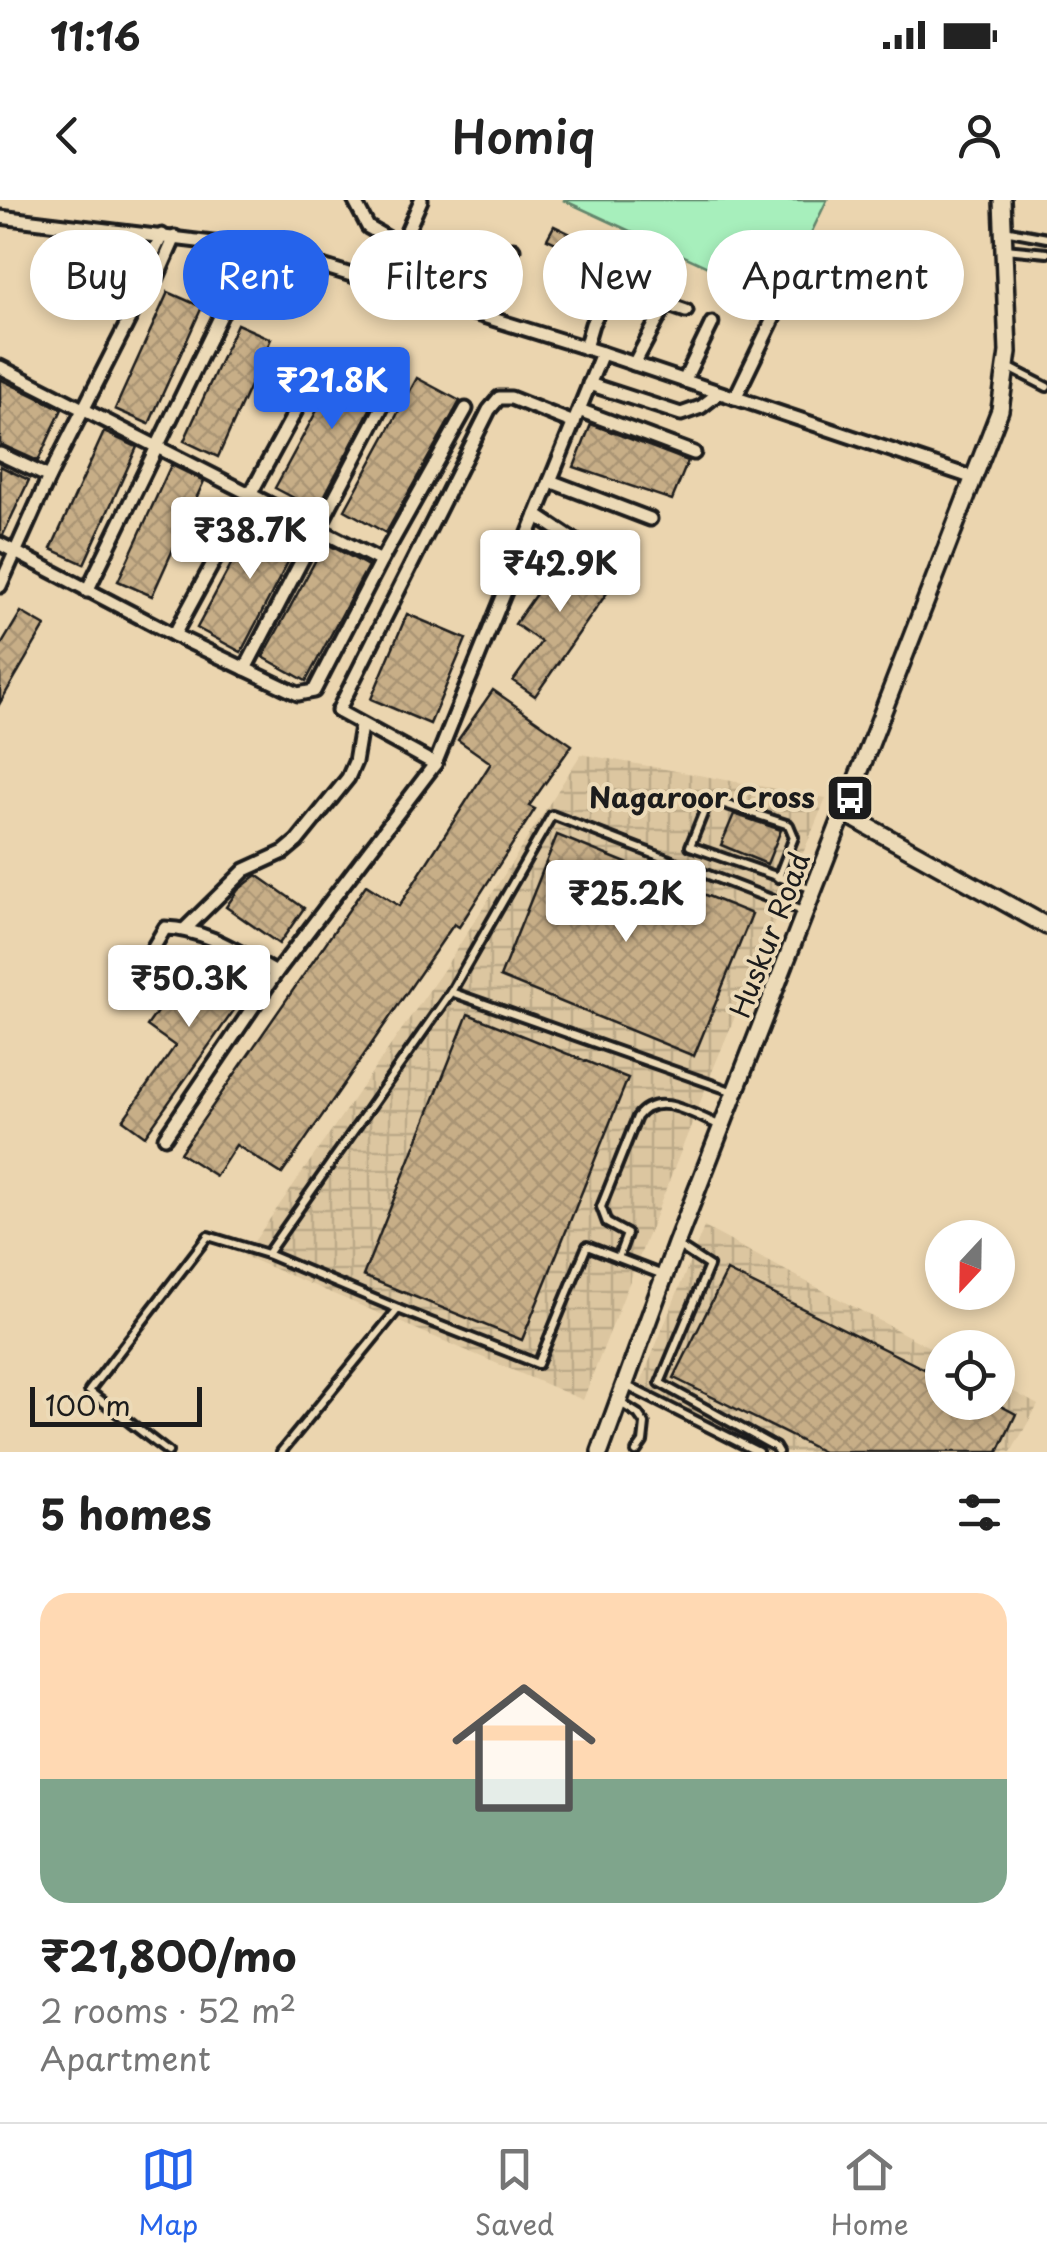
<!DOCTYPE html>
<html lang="en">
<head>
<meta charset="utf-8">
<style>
  :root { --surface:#fff; --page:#f6f6f6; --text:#222; --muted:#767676; --line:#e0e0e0; --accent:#2563eb }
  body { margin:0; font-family:"Playpen Sans",sans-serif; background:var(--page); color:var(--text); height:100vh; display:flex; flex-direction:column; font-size:38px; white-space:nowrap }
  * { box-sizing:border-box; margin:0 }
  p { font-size:32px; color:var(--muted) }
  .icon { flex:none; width:55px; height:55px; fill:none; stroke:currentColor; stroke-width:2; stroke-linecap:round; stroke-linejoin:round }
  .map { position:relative; height:1252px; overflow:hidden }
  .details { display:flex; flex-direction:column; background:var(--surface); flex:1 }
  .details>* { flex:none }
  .banner { position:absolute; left:30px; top:30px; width:988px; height:90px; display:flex; gap:20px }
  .needle { width:65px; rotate:202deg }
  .controls { position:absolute; left:925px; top:1020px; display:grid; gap:20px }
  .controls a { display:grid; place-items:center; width:90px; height:90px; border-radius:50%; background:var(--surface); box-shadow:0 5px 15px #0003; font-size:50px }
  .scale { position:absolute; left:30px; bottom:25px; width:172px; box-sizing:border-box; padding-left:10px; border:5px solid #1c1c1c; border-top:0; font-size:28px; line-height:35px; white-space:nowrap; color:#1c1c1c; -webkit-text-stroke:8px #ecdab7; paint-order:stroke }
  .price { position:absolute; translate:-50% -85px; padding:0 22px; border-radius:10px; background:#fff; color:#222; font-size:32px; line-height:65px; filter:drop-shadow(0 2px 5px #0008) }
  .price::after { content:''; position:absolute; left:50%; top:60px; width:30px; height:22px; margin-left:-15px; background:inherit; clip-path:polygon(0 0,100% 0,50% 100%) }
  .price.current { background:var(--accent); color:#fff }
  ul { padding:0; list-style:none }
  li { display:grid; align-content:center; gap:20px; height:530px; padding:0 40px }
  li span { display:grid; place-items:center; height:310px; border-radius:30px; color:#555 }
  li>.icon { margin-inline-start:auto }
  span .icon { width:180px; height:180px; fill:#fffc; stroke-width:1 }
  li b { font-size:42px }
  h2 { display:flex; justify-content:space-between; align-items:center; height:120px; padding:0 40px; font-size:42px }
  .tag { padding:0 35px; border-radius:45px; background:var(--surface); box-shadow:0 5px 15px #0003; font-size:35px; line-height:90px }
  .tag.current { background:var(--accent); color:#fff }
  .status { display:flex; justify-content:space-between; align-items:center; height:70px; padding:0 50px; background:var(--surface); direction:ltr }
  .status svg { height:28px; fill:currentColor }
  header { display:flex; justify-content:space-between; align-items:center; height:130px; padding:0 40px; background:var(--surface); font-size:45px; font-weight:600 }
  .tab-bar { display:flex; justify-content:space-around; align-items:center; height:140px; border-top:2px solid var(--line); background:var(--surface); font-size:28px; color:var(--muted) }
  .tab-bar a { display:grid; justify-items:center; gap:5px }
  .tab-bar .current { color:var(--accent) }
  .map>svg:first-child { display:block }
</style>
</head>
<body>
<div class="status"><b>11:16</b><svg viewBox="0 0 49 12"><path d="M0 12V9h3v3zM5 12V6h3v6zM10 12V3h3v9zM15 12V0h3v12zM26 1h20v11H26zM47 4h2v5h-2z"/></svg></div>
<header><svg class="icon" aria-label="back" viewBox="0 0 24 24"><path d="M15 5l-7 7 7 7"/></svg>Homiq<svg class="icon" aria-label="person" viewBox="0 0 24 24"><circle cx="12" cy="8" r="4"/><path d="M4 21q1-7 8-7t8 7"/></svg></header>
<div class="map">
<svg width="1047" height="1252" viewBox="0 0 1047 1252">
  <defs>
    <pattern id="industrial-grid" width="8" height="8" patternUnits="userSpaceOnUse" patternTransform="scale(2.5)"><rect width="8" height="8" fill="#dcc6a0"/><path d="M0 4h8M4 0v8" fill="none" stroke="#bcaa89"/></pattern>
    <pattern id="building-cross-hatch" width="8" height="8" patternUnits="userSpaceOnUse" patternTransform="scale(2.5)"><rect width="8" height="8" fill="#c7ae87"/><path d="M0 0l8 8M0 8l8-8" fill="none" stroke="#aa9574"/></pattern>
  </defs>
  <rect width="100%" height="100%" fill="#ebd5af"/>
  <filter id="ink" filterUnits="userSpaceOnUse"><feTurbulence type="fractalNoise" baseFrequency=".01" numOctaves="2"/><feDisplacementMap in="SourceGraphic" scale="20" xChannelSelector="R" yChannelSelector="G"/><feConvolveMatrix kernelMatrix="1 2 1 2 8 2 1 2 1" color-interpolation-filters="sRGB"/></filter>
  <g filter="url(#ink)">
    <g fill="url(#industrial-grid)">
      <path d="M 581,554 L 826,598 L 714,867 L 583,1200 L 244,1056 L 444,769 Z"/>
      <path d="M 704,1027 L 942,1154 L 942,1202 L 998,1202 L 998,1183 L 1038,1205 L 1011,1252 L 748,1252 L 636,1194 Z"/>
    </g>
    <path fill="#a7efbc" stroke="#62866c" stroke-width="2.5" d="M 563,0 L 827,0 L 779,100 Z"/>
    <g fill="url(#building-cross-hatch)" stroke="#1c1c1c" stroke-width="2.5">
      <path d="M 554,26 L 573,35 L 567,48 L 547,39 Z"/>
      <path d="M 650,71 L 671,80 L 665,93 L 644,84 Z"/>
      <path d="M 563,81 L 582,91 L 575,106 L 555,96 Z"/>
      <path d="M 168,92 L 202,107 L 149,224 L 115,209 Z"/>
      <path d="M 237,124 L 271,139 L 218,257 L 184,241 Z"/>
      <path d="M 348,153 L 388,175 L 317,310 L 275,288 Z"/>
      <path d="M 417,178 L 460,201 L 386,333 L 345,310 Z"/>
      <path d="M 0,179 L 62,209 L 38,261 L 0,244 Z"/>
      <path d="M 591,224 L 688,261 L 672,300 L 574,267 Z"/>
      <path d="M 104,232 L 137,247 L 84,364 L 51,349 Z"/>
      <path d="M 171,265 L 204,281 L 152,396 L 118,381 Z"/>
      <path d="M 0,266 L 29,280 L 3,335 L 0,335 Z"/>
      <path d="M 259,312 L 302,335 L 241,452 L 197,428 Z"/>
      <path d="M 325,343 L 368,366 L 306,481 L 263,457 Z"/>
      <path d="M 568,348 L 616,380 L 535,496 L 513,481 L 541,442 L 515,424 Z"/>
      <path d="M 21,412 L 45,426 L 0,503 L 0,447 Z"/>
      <path d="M 407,414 L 466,439 L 430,524 L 371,499 Z"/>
      <path d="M 493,490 L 572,545 L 529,606 L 535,609 L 459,727 L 454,724 L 282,974 L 236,945 L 216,976 L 180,953 L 366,685 L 399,706 L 491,563 L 458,540 Z"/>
      <path d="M 734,614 L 781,630 L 767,664 L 721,645 Z"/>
      <path d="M 557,635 L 752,714 L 694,856 L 500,777 Z"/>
      <path d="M 257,675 L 304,708 L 279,744 L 226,707 L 238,690 Z"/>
      <path d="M 200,751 L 228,770 L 233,763 L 256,779 L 145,936 L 123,920 L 175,846 L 147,826 Z"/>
      <path d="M 468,814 L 628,878 L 522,1140 L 363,1076 Z"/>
      <path d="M 727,1071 L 942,1178 L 942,1202 L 993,1202 L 1016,1214 L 998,1252 L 823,1252 L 674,1178 Z"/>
    </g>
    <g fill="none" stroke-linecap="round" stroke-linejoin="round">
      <g stroke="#1c1c1c" stroke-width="14">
        <g id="lane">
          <path d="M 1004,30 L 1047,38"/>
          <path d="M 1005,49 L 1047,53"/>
          <path d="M 1008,167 L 1047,187"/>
          <path d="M 778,678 L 794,637 L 789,625 L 709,599 L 690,646 L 813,689"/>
          <path d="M 451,792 L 552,615 L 805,712"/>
          <path d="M 677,1045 L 709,1066 L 660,1183 L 775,1247 L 778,1252"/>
          <path d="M 267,1054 L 451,792 L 734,892"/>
          <path d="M 618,1058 L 627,1034 L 607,1023 L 601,1007 L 637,917 C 658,889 695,916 721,926"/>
          <path d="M 625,1185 L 758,1252"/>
          <path d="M 619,1202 L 638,1214 L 645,1224 L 643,1242 L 636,1252"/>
          <path d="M 168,1252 L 89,1191 L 208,1036 L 267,1054 L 398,1109"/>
          <path d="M 281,1252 L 398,1109 L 538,1164 L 587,1046 L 663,1075"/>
        </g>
      </g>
      <g stroke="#1c1c1c" stroke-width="19">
        <g id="street">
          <path d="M 354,0 L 368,27 L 401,46"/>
          <path d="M 0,17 L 271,50 L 602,153"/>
          <path d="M 384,84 L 421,0"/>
          <path d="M 145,88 L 142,76 L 162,35"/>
          <path d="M 484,116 L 513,49"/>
          <path d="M 585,148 L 592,124 L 620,71"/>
          <path d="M 634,164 L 666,104 L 686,111"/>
          <path d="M 0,167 L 381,361 L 314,491 L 298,494 L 174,435 L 0,344"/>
          <path d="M 684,181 L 712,123"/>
          <path d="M 589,184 L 681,214 L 701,207 L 719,193"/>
          <path d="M 735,198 L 775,115"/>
          <path d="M 579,210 L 694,253"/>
          <path d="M 0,254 L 49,277"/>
          <path d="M 550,281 L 650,319"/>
          <path d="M 536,315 L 617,369"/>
          <path d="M 381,361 L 466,209"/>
          <path d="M 0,386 L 49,277 L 145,88 L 156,80 L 175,37"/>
          <path d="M 87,391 L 223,111"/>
          <path d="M 174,435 L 326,155"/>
          <path d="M 245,469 L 396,180"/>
          <path d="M 435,564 L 602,153 L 974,278"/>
          <path d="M 185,729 L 245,670 L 284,652 L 297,641 L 348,578 L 355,562 L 361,526"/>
          <path d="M 133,782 L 165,728 C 206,729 241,754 276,773"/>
          <path d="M 165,937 L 276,773 L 435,564 L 338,511 L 489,210 L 499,198 L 511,198 L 574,223"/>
        </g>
      </g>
      <g stroke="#1c1c1c" stroke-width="22">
        <g id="secondary">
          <path d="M 844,613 L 1047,726"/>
          <path d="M 600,1252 L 676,1044 L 1000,210 L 1008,152 L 1002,0"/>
        </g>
      </g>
      <use href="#lane" stroke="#ecdab7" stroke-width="6"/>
      <use href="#street" stroke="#ecdab7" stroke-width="11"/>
      <use href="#secondary" stroke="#ecdab7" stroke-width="15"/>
    </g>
  </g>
  <defs>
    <g id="bus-square" transform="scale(2.5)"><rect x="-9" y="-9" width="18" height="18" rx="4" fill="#1c1c1c" stroke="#ecdab7"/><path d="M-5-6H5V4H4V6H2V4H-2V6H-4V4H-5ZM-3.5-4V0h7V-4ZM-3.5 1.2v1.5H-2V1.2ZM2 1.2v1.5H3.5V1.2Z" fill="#fff"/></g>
  </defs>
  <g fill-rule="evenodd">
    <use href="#bus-square" x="850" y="598"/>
  </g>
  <g text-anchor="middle" stroke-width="8" stroke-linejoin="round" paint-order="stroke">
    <g font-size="28" font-weight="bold" fill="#1c1c1c" stroke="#ecdab7" text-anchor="end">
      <text x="815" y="608">Nagaroor Cross</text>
    </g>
    <g font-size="28" fill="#1c1c1c" stroke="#ecdab7">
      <text transform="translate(770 735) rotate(-69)" y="10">Huskur Road</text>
    </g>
  </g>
</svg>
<div class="controls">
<a><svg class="needle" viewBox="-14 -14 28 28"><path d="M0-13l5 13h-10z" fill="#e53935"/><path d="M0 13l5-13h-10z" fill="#767676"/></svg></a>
<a><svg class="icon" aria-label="locate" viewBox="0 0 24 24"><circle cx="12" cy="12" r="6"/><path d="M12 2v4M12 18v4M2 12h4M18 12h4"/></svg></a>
</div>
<div class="scale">100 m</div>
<b class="price current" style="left:332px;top:232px">₹21.8K</b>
<b class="price" style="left:250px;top:382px">₹38.7K</b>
<b class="price" style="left:560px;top:415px">₹42.9K</b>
<b class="price" style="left:626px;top:745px">₹25.2K</b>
<b class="price" style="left:189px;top:830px">₹50.3K</b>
<div class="banner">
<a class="tag">Buy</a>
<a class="tag current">Rent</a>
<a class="tag">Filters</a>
<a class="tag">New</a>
<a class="tag">Apartment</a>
</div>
</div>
<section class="details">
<h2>5 homes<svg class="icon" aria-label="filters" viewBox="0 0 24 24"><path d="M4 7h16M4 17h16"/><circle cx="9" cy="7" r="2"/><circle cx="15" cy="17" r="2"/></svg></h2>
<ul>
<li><span style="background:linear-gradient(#ffd9b3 60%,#7fa58c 0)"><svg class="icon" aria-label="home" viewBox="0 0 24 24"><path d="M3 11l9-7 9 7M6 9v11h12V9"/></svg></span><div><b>₹21,800/mo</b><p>2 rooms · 52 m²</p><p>Apartment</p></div></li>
</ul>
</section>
<nav class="tab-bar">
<a class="current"><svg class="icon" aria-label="map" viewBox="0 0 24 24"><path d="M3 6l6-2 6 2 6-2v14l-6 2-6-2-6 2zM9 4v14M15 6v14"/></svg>Map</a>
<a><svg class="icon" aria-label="saved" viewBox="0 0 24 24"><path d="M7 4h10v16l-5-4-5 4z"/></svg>Saved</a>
<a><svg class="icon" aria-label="home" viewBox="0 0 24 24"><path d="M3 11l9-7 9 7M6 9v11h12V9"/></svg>Home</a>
</nav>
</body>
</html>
